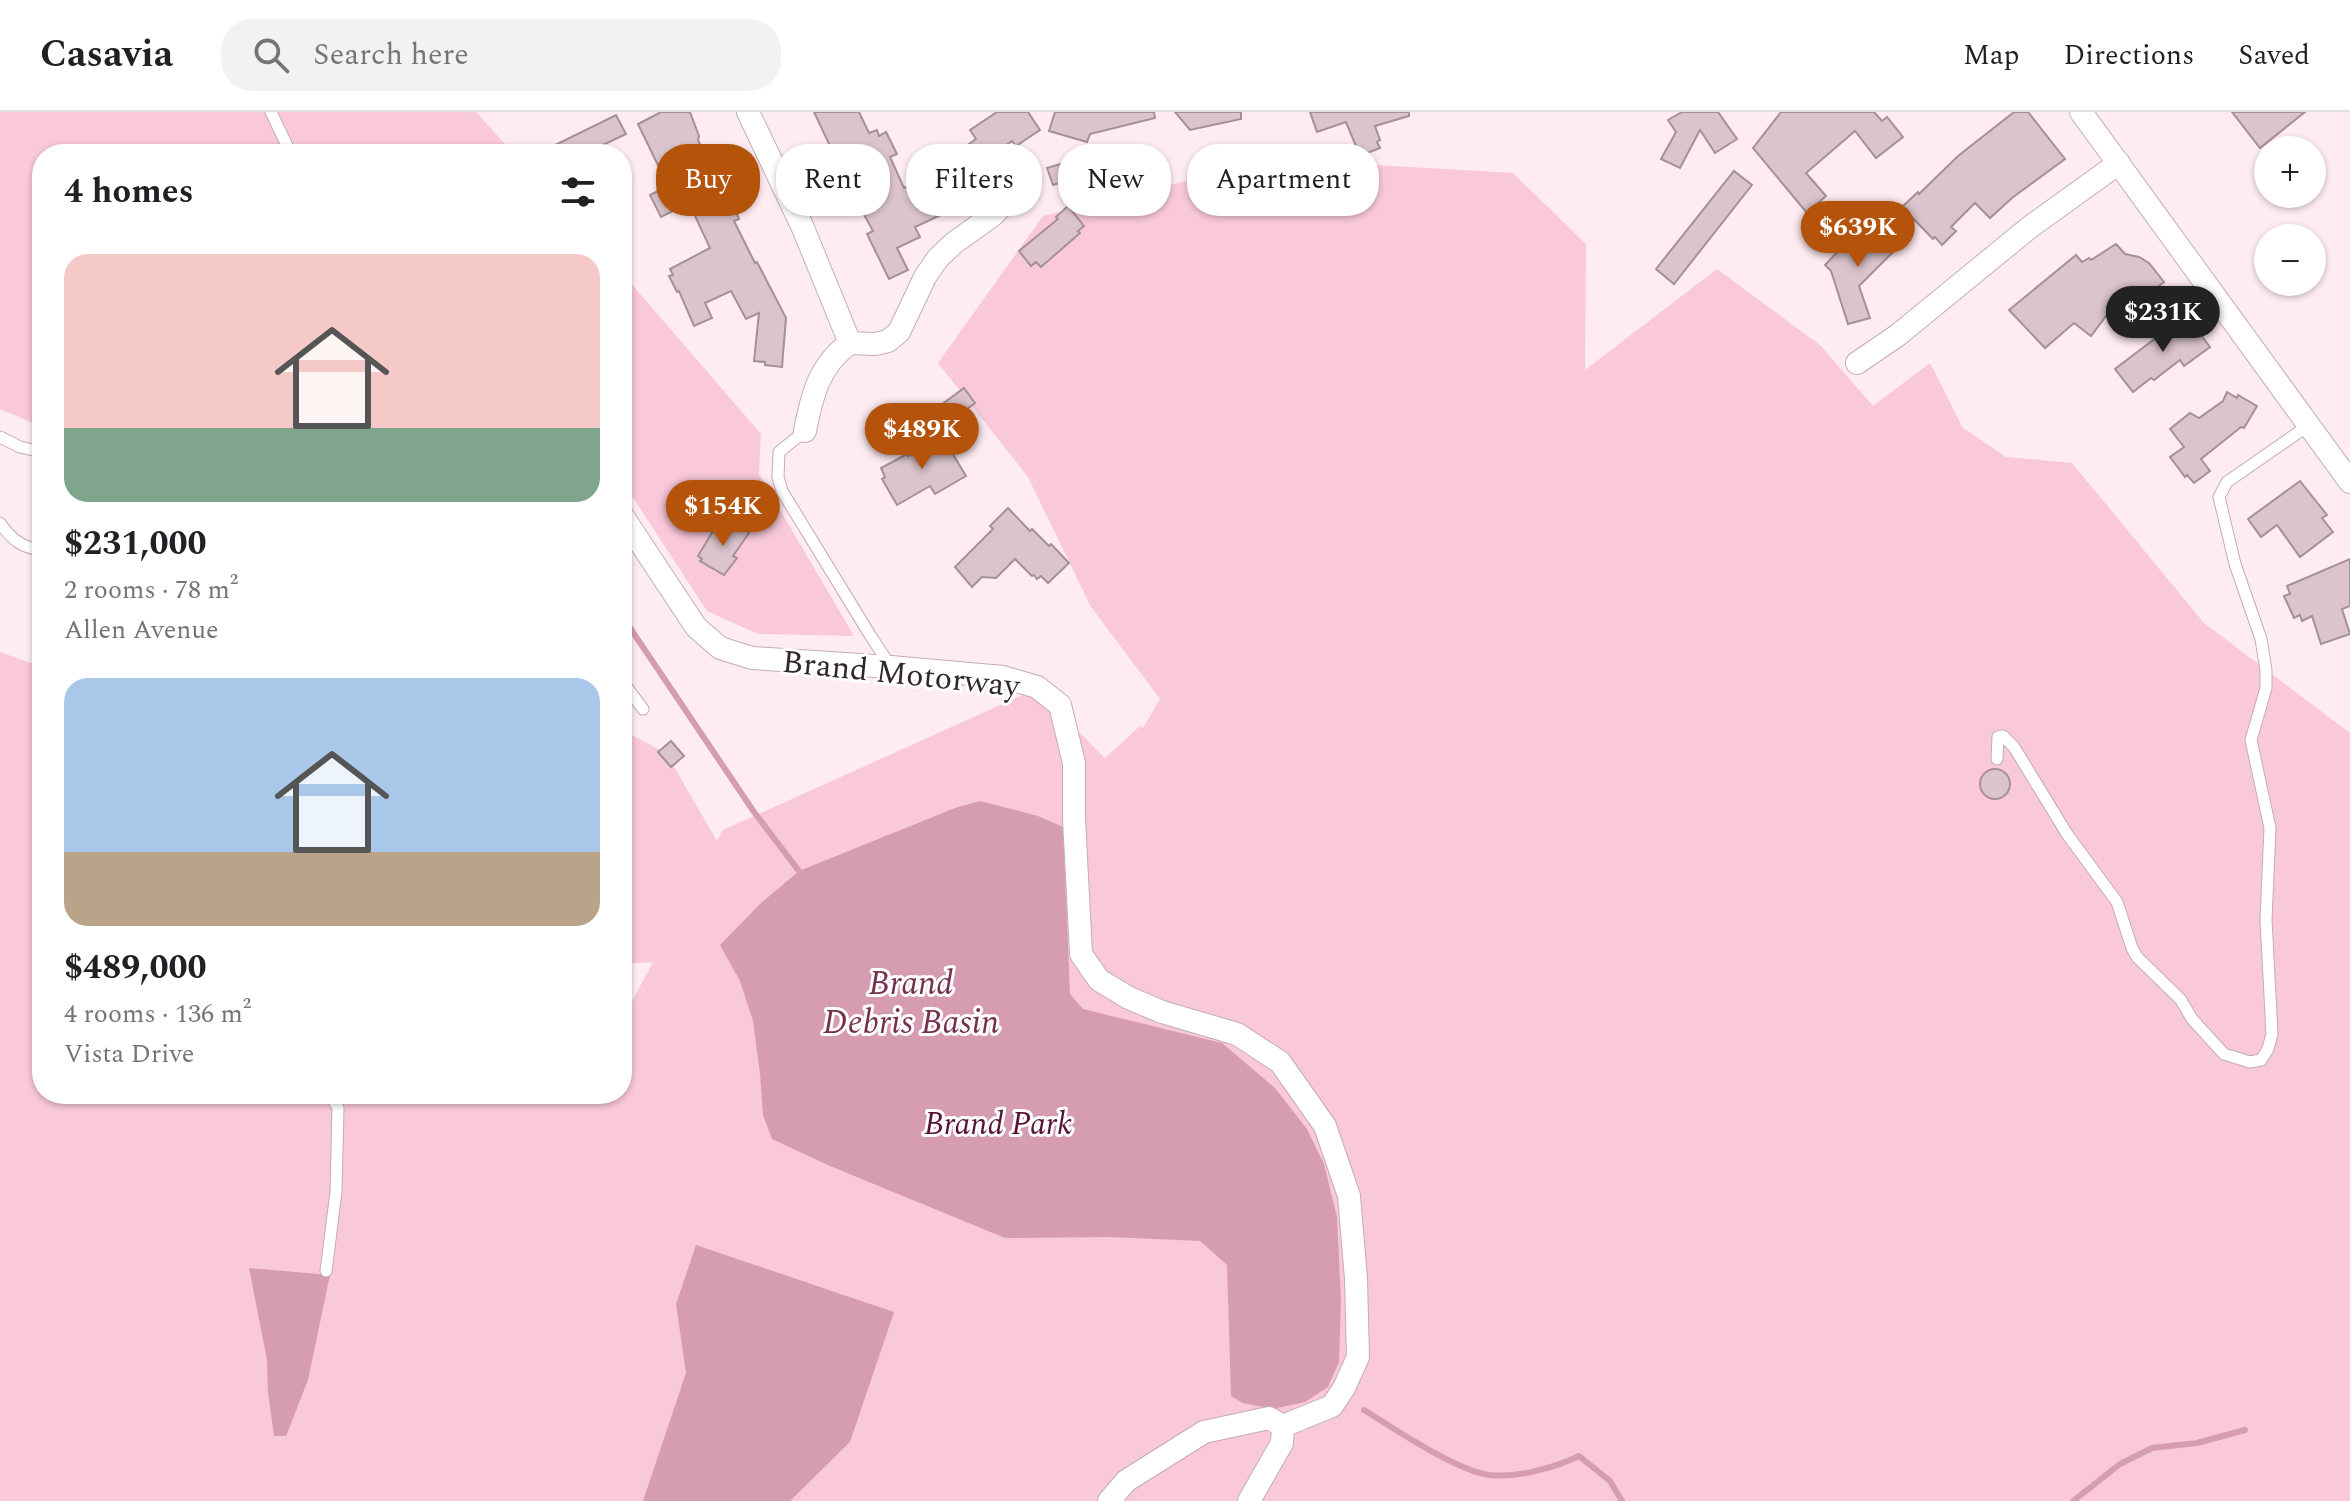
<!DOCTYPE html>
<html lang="en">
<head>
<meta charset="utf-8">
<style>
  :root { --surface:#fff; --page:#f2f2f2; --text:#202124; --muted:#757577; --line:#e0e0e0; --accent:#b45309 }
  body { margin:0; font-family:Spectral,serif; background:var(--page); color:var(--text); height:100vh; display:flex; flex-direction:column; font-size:30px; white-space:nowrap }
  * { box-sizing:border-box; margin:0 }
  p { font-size:26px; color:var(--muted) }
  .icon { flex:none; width:44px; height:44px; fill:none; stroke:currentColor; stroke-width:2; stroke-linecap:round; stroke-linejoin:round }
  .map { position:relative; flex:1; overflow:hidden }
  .sheet { position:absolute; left:32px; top:32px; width:600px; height:960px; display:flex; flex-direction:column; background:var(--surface); border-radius:32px; box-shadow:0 2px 6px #0004 }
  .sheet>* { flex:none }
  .top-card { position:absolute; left:656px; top:32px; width:760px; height:72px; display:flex; gap:16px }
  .fabs { position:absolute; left:2254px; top:24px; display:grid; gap:16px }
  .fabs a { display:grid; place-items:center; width:72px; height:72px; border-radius:50%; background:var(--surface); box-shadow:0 2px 6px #0004; font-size:40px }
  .price { position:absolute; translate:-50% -68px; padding:0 18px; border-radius:28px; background:var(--accent); color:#fff; font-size:26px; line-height:52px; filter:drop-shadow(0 2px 4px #0008) }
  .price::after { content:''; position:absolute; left:50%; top:48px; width:24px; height:18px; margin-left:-12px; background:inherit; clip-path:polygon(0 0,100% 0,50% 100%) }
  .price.on { background:#222; color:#fff }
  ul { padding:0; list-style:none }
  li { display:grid; align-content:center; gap:16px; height:424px; padding:0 32px }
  li span { display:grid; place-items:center; height:248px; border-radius:24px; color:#555 }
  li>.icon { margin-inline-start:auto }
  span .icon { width:144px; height:144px; fill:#fffc; stroke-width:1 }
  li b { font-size:34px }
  h2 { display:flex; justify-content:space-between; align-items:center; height:96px; padding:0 32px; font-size:34px }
  .chip { padding:0 28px; border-radius:32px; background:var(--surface); box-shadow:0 2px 6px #0004; font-size:28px; line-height:72px }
  .chip.on { background:var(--accent); color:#fff }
  header { display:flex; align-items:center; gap:48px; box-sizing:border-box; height:112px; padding:0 40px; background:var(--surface); border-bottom:2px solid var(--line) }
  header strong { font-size:38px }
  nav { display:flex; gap:44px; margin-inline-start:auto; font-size:28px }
  .search { width:560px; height:72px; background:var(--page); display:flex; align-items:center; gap:20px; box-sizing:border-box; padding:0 28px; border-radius:32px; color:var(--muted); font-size:30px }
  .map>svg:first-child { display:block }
</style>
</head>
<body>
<header>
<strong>Casavia</strong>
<div class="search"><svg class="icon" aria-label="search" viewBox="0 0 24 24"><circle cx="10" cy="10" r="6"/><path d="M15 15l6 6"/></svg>Search here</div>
<nav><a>Map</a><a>Directions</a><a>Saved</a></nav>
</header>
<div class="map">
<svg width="2350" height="1389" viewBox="0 0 2350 1389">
  <rect width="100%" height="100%" fill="#ffecf2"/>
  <g fill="#f9c8da">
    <path d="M 0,0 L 476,0 L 514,42 L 42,42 L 42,315 L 0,297 Z"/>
    <path d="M 1275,47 L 1513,61 L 1586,132 L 1585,258 L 1717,157 L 1820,233 L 1873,294 L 1930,251 L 1962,315 L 2006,345 L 2072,351 L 2204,511 L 2350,621 L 2350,1389 L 0,1389 L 0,540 L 42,555 L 42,982 L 622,982 L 622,903 L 626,901 L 653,850 L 622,852 L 622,618 L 666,641 L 717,729 L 723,718 L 1036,577 L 1105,646 L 1140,614 L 1143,616 L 1160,587 L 1091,495 L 1028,365 L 938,251 L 1043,104 Z"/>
    <path d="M 622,161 L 761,322 L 759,362 L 854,524 L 758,522 L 707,499 L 634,387 L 622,379 Z"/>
  </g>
  <g fill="#d69db2">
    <path d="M 980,689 L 1038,704 L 1063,715 L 1070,882 L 1083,897 L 1222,931 L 1275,976 L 1307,1017 L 1324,1052 L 1337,1105 L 1341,1188 L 1339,1250 L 1328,1275 L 1305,1290 L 1273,1297 L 1243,1291 L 1231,1284 L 1227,1153 L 1200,1129 L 1110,1125 L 1005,1126 L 830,1054 L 772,1027 L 763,1003 L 760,962 L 753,909 L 740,869 L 720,833 L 760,792 L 799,759 L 955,696 Z"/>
    <path d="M 696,1133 L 894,1200 L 850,1330 L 790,1389 L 643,1389 L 686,1261 L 676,1192 Z"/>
    <path d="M 249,1156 L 330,1163 L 308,1268 L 286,1324 L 274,1324 L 268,1281 L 267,1248 Z"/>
  </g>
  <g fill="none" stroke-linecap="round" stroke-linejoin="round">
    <g stroke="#d69db2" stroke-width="6">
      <path d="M 622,504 L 754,700 L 802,763"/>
      <path d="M 1364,1298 C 1395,1317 1455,1358 1489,1363 C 1517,1366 1554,1356 1579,1344 L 1610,1369 L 1622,1389"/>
      <path d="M 2073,1389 L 2120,1352 L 2152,1336 L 2197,1331 L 2245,1318"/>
    </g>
  </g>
  <g fill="#dbc4cc" stroke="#a69098" stroke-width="2">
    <path d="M 661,0 L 690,0 L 699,24 L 698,28 L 714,62 L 716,61 L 720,69 L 723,68 L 739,107 L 734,109 L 755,151 L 757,150 L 786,206 L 782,255 L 765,253 L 765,250 L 754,249 L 759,201 L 746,207 L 731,179 L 705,191 L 712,206 L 694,214 L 679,179 L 677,180 L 669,164 L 673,163 L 670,157 L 710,136 L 689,91 L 661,105 L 650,83 L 668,74 L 638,12 Z"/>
    <path d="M 814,0 L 859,0 L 869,21 L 877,18 L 879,24 L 886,20 L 897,42 L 890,45 L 904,76 L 935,61 L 944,80 L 965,70 L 973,88 L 915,115 L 920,125 L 897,136 L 908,158 L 889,167 L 867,122 L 873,119 L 855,86 L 849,89 L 843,75 L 848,72 Z"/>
    <path d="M 997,0 L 1028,0 L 1040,18 L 1016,34 L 1012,29 L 969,59 L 956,41 L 976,27 L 970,18 Z"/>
    <path d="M 1055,0 L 1154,0 L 1155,6 L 1090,22 L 1087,30 L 1049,19 Z"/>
    <path d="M 1175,0 L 1241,0 L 1241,7 L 1190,18 Z"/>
    <path d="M 1310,0 L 1409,0 L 1409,4 L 1375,14 L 1380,28 L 1377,30 L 1380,36 L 1360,44 L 1346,10 L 1317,20 Z"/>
    <path d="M 1682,0 L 1718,0 L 1737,27 L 1715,41 L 1700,18 L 1680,56 L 1661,47 L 1676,20 L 1668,8 Z"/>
    <path d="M 1781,0 L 1874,0 L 1882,9 L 1887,5 L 1903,25 L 1876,46 L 1855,19 L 1806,61 L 1826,84 L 1807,101 L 1753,36 Z"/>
    <path d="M 2014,0 L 2028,0 L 2065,47 L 2012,86 L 1990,106 L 1975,91 L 1951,115 L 1956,119 L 1942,133 L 1935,125 L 1933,127 L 1902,95 L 1918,80 L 1919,82 L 1958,44 Z"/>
    <path d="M 2232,0 L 2305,0 L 2260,36 Z"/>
    <path d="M 616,3 L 626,22 L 584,42 L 537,42 Z"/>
    <path d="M 1067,50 L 1072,67 L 1053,73 L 1047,56 Z"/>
    <path d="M 1734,59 L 1752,73 L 1674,172 L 1656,157 Z"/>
    <path d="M 1068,94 L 1084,114 L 1078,119 L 1080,121 L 1041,155 L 1036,150 L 1031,154 L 1019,139 L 1058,107 L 1056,105 Z"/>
    <path d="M 1874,111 L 1897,136 L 1859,174 L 1870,206 L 1848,212 L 1831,159 L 1825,153 L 1859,117 L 1863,121 Z"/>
    <path d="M 2116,132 L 2125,142 L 2139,145 L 2149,151 L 2164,170 L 2115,208 L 2109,200 L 2091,224 L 2074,211 L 2045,236 L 2009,198 L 2076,143 L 2082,150 L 2089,146 L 2091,148 Z"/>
    <path d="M 2186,203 L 2210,235 L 2184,254 L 2180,248 L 2154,268 L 2151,266 L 2133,280 L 2115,257 Z"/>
    <path d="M 964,276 L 975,291 L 953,308 L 941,293 Z"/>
    <path d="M 2227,280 L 2237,286 L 2238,283 L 2257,294 L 2244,316 L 2241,315 L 2201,347 L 2210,359 L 2194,371 L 2187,363 L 2185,365 L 2170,345 L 2184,335 L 2170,317 L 2190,301 L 2199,306 L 2223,289 Z"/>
    <path d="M 942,324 L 966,364 L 935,382 L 930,374 L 897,393 L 882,367 L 885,365 L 881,356 L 907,342 L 908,344 Z"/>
    <path d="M 2300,369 L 2327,403 L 2322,406 L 2333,420 L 2300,445 L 2277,413 L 2261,425 L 2248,407 Z"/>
    <path d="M 1008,396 L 1030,419 L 1032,417 L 1049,434 L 1051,432 L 1069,451 L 1048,471 L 1041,464 L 1037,467 L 1034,463 L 1032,464 L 1015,447 L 996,466 L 982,465 L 972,475 L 955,455 L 993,417 L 990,414 Z"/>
    <path d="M 735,411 L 749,421 L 733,444 L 737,446 L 724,463 L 700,449 L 702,447 L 698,444 L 713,419 L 719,423 L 726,415 L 730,418 Z"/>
    <path d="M 2350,447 L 2350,494 L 2342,497 L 2350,522 L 2321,532 L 2312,504 L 2302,509 L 2300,503 L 2294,506 L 2284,484 L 2290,482 L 2287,474 Z"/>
    <path d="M 671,629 L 684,644 L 671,655 L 658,640 Z"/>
    <circle cx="1995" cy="672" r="15"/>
  </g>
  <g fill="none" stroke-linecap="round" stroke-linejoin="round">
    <g stroke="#c3adb4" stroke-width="13">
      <g id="lane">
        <path d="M 271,0 L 291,42"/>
        <path d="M 805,319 L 779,340 L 778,365 L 782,379 L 870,523 L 891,555"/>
        <path d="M 0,325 L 20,335 L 42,340"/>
        <path d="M 0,411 C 11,427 22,436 42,438"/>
        <path d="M 622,569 L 643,597"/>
        <path d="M 1997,647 L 1998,625 L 2003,624 L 2014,635 L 2067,722 L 2117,790 L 2132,836 L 2137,845 L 2181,888 L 2192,907 L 2224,942 L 2250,950 L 2261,948 L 2268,937 L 2272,922 L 2266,808 L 2270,716 L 2251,628 L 2266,576 L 2266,558 L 2261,527 L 2235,452 L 2219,385 L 2227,370 L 2309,313"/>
        <path d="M 326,1159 L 336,1080 L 338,996 L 330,982"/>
      </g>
    </g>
    <g stroke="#c3adb4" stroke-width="24">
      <g id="street">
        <path d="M 748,0 L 803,116 L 850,231"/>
        <path d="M 2081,0 L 2350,370"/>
        <path d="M 850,231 L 875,232 L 888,229 L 899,220 L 925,165 L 938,146 L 954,131 L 993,103 L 1007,88 L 1017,72"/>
        <path d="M 1857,251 L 1898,223 L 2030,115 L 2119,51"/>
        <path d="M 805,319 C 812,283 819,253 850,231"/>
        <path d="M 622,403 L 696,515 L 720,536 L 752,546 L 891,555 L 1003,565 L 1037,575 L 1060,593 L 1074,651 L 1074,707 L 1081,842 L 1099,868 L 1129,886 L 1162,900 L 1237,922 L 1280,950 L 1325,1014 L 1349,1084 L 1356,1167 L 1358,1245 L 1344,1276 L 1332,1294 L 1283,1314"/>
        <path d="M 1109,1389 L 1126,1369 L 1204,1320 L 1269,1306 L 1283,1314"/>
        <path d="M 1249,1389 L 1282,1331 L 1283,1314"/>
      </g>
    </g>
    <use href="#lane" stroke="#fff" stroke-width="11"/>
    <use href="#street" stroke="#fff" stroke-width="22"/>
  </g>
  <g text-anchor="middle" stroke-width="6" stroke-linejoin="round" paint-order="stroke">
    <g font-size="32" fill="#31282b" stroke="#fff">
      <text transform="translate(901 561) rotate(6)" y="11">Brand Motorway</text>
    </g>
    <g font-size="32" font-style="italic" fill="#581435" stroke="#fff">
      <text x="998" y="1022">Brand Park</text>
    </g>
    <g font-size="34" font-style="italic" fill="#75304e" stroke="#fff">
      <text x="911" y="882">Brand<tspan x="911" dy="39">Debris Basin</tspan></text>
    </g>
  </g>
</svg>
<div class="fabs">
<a>+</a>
<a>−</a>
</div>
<b class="price" style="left:1858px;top:157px">$639K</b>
<b class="price on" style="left:2163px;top:242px">$231K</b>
<b class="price" style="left:922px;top:359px">$489K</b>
<b class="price" style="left:723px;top:436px">$154K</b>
<div class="top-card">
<a class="chip on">Buy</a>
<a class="chip">Rent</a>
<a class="chip">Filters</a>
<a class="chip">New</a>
<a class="chip">Apartment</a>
</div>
<section class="sheet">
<h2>4 homes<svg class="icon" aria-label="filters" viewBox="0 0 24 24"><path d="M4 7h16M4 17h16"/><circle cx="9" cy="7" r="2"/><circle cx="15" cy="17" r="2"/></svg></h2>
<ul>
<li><span style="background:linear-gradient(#f6c9c9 70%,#7fa58c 0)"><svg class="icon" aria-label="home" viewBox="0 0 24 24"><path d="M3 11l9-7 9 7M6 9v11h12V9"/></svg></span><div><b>$231,000</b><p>2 rooms · 78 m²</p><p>Allen Avenue</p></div></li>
<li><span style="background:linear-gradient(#a9c7e8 70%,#b9a48a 0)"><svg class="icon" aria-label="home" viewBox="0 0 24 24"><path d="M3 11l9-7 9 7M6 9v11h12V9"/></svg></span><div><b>$489,000</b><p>4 rooms · 136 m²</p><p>Vista Drive</p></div></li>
</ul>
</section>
</div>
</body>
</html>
